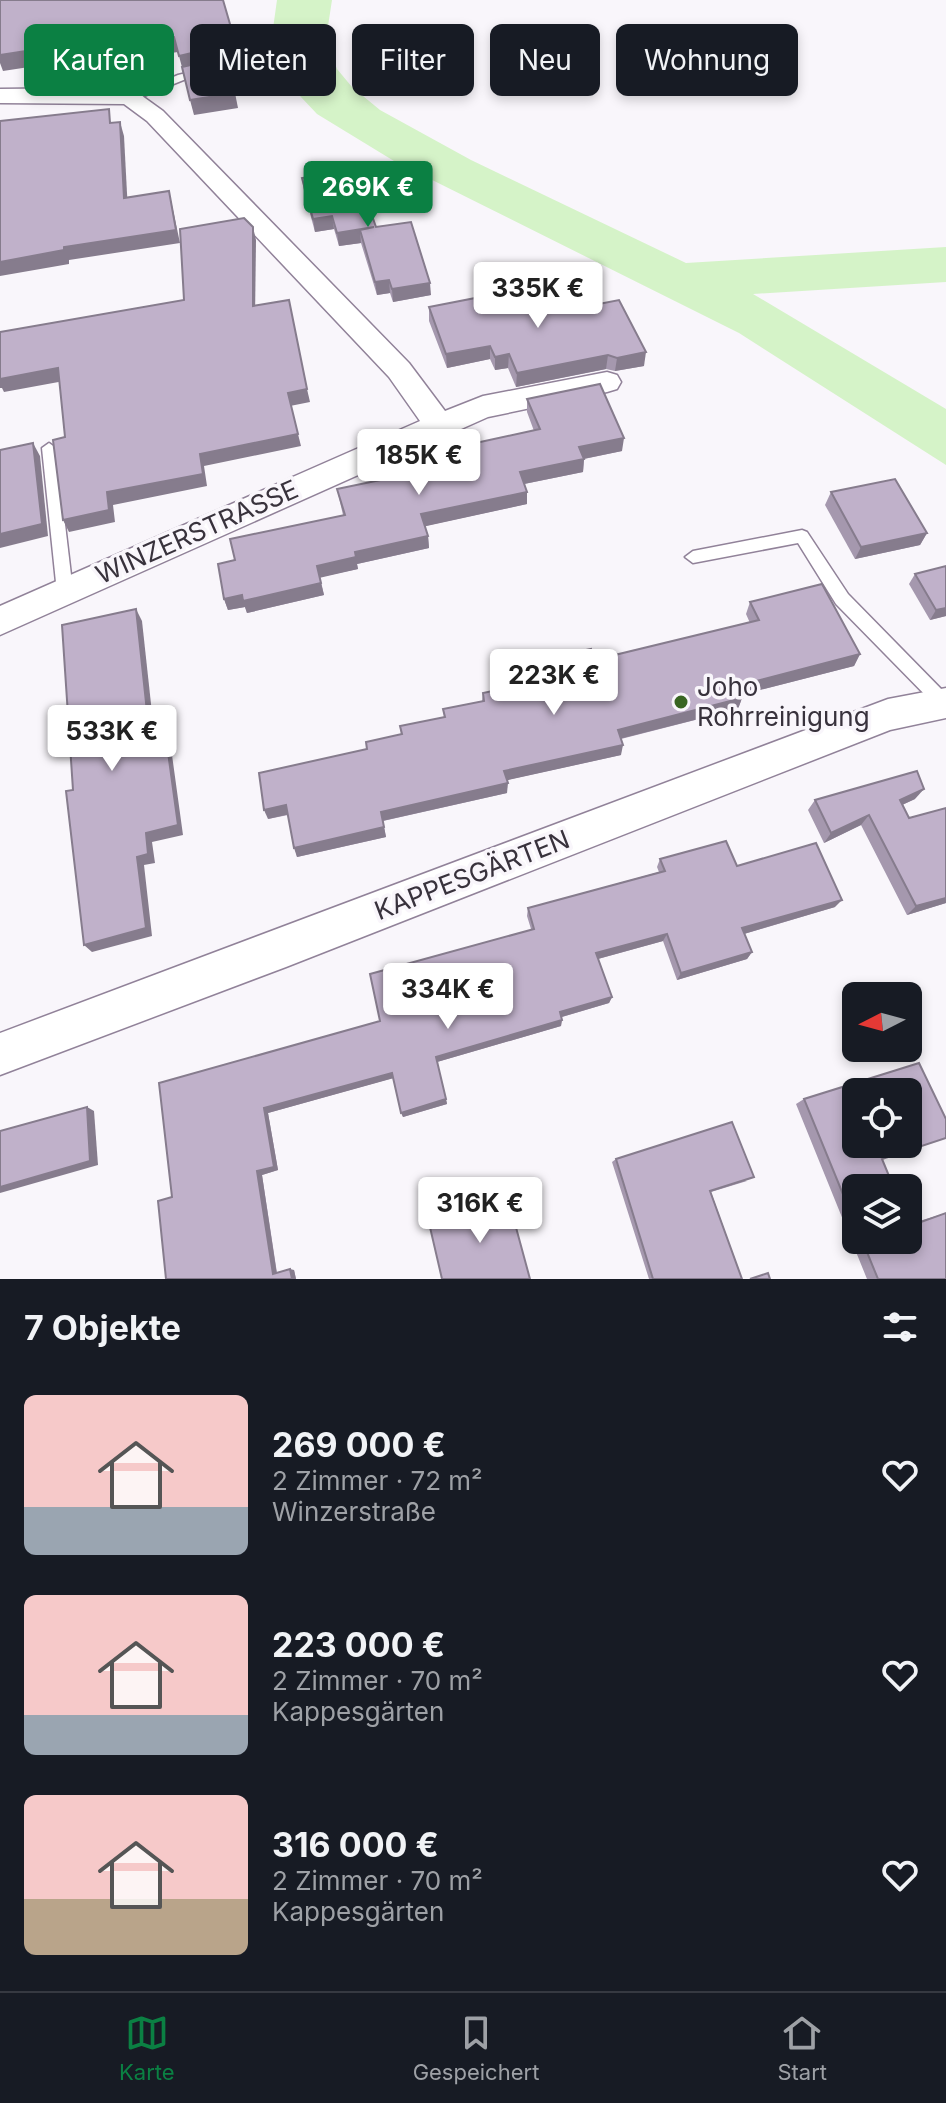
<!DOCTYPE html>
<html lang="de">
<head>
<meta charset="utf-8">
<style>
  :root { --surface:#171b24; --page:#20242c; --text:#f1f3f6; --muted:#9ea1a6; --line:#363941; --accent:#0b8043 }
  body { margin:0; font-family:Inter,sans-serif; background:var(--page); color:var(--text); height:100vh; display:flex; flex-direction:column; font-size:30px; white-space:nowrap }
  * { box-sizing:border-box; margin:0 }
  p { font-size:26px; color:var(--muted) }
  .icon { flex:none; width:44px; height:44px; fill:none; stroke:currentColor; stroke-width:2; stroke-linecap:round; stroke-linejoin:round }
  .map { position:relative; height:1279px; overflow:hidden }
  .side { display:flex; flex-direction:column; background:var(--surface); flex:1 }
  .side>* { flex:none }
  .top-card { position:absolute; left:24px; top:24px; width:898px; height:72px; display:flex; gap:16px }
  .needle { width:52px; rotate:264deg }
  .tools { position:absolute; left:842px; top:982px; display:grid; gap:16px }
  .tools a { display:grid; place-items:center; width:80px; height:80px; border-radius:12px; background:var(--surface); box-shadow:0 4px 12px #0003; font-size:40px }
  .price { position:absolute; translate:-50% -68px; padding:0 18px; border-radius:8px; background:#fff; color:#222; font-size:26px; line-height:52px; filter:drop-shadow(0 2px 4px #0008) }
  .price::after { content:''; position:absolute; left:50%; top:48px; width:24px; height:18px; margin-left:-12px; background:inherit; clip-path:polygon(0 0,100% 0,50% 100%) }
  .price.current { background:var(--accent); color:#fff }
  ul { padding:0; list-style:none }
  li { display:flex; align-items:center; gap:24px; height:200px; padding:0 24px }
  li span { display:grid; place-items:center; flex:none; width:224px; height:160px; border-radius:12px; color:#555 }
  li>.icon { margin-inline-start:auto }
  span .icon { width:96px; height:96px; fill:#fffc; stroke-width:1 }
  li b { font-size:34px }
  h2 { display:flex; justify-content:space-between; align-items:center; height:96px; padding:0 24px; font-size:34px }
  .chip { padding:0 28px; border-radius:12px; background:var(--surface); box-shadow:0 4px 12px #0003; font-size:28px; line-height:72px }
  .chip.current { background:var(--accent); color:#fff }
  .menu { display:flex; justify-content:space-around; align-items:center; height:112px; border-top:2px solid var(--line); background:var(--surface); font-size:22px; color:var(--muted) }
  .menu a { display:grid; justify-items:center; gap:4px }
  .menu .current { color:var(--accent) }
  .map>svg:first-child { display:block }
</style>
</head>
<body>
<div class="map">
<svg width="946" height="1279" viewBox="0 0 946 1279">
  <rect width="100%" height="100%" fill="#f9f6fb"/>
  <path fill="#d5f3c8" d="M 277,0 L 332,0 L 328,26 L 329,48 L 337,69 L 352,87 L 380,110 L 471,160 L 686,263 L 946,247 L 946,282 L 753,294 L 946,409 L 946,465 L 739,333 L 394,161 L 317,114 L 284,79 L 270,50 Z"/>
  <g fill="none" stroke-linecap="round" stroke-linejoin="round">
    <g stroke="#918299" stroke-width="3">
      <g id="lane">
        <path d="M 261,55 L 265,56 L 265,60 L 186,79 L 134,100 L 125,98 L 178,75 Z"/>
        <path d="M 49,443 L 56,448 L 73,592 L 71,597 L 59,597 L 57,592 L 42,448 Z"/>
        <path d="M 802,530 L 807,532 L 848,594 L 946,694 L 946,707 L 936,706 L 836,604 L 798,543 L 693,563 L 685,557 L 693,551 Z"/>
      </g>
    </g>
    <g stroke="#918299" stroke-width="3">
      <g id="street">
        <path d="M 96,88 L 138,93 L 163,111 L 409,363 L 445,411 L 483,396 L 607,372 L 617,375 L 621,382 L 617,389 L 607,392 L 488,417 L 0,635 L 0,606 L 420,421 L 389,377 L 147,121 L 124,104 L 0,103 L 0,89 Z"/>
        <path d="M 946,688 L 946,718 L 890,730 L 286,967 L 0,1075 L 0,1033 L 888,699 Z"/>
      </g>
    </g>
    <use href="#lane" fill="#fff" fill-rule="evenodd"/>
    <use href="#street" fill="#fff" fill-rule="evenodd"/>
  </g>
  <g fill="#a598ae">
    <path d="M 302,178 L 376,227 L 431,295 L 393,302 L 390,293 L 377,295 L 361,243 L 339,246 L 334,229 L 315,232 L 304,191 Z"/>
    <path d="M 500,305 L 583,307 L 644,366 L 615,371 L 606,369 L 516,387 L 508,368 L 495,370 L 490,359 L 447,368 L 429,321 L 429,307 Z"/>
    <path d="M 527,399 L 622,451 L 584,459 L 583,472 L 524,484 L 527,504 L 425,526 L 428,536 L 429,548 L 357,564 L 358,569 L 320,577 L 324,595 L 247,613 L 245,607 L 228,610 L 224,599 L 235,560 L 343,515 L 337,489 L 441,468 L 440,459 L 471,453 L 471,444 L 534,431 L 527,412 Z"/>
    <path d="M 831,492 L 927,533 L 920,545 L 855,559 L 825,505 Z"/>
    <path d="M 915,574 L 946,616 L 930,620 L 909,584 Z"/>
    <path d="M 750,602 L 860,654 L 854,666 L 741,695 L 742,698 L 738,709 L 621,739 L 621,755 L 507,780 L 507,793 L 383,821 L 386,837 L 297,857 L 288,815 L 268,819 L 367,749 L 401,734 L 400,726 L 444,717 L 443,709 L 482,701 L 483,693 L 545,680 L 542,670 L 543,659 L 594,660 L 750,623 L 746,614 Z"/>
    <path d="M 915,799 L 902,805 L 909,818 L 946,808 L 946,903 L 907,915 L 861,825 L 824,843 L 808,810 L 815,800 Z"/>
    <path d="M 660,859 L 737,866 L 835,907 L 744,934 L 752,952 L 747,959 L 677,980 L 663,941 L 598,959 L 612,997 L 609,1003 L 562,1017 L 561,1026 L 437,1062 L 447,1104 L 403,1117 L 393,1078 L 268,1113 L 278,1170 L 262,1175 L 277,1273 L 294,1270 L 296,1279 L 166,1279 L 172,1197 L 159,1083 L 380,1021 L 531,929 L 527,916 L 528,908 L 659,872 L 657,867 Z"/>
    <path d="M 804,1099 L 882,1160 L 856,1188 L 856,1240 L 908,1240 L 909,1224 L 946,1213 L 946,1279 L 867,1279 L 796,1104 Z"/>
    <path d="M 616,1159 L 747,1181 L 711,1192 L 742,1279 L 649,1279 L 612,1162 Z"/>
  </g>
  <g fill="#867c8d">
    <path d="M 232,31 L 235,46 L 223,48 L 225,61 L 183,71 L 179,56 L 219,34 Z"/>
    <path d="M 174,37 L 178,52 L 90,65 L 88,58 L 3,71 L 0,63 L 0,55 L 85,42 Z"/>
    <path d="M 235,93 L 238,108 L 194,115 L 190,100 Z"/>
    <path d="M 120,122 L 124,136 L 128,212 L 124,198 Z"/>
    <path d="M 169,191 L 180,243 L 69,260 L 69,264 L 0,276 L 0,262 L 64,247 Z"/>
    <path d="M 332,216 L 334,229 L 315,232 L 313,219 Z"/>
    <path d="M 253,227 L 256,240 L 255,319 L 253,306 Z"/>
    <path d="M 374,227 L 360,230 L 361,243 L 339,246 L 337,233 Z"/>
    <path d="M 389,280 L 390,293 L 377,295 L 375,282 Z"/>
    <path d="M 430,283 L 431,295 L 393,302 L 392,289 Z"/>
    <path d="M 490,346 L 490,359 L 447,368 L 446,354 Z"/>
    <path d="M 646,352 L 644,366 L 615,371 L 617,358 Z"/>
    <path d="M 509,354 L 508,368 L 495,370 L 495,357 Z"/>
    <path d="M 608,355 L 606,369 L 516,387 L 517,373 Z"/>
    <path d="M 58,368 L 64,381 L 4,392 L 2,388 L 0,388 L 0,379 Z"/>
    <path d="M 307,389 L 310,402 L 290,406 L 288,393 Z"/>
    <path d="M 298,434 L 301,446 L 204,466 L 207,486 L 113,505 L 115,522 L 69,532 L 63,520 L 107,492 L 200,454 Z"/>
    <path d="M 624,438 L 622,451 L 578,460 L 579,447 Z"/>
    <path d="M 33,443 L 40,456 L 48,536 L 0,548 L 0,534 Z"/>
    <path d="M 584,459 L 583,472 L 519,485 L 520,472 Z"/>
    <path d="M 527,492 L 527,504 L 422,527 L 421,514 Z"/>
    <path d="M 927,533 L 920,545 L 855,559 L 861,547 Z"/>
    <path d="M 428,536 L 429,548 L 357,564 L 358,569 L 319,578 L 317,566 L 355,552 Z"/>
    <path d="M 321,583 L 324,595 L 247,613 L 245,607 L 228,610 L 224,599 L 242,595 Z"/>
    <path d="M 946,608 L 946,616 L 930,620 L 936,610 Z"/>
    <path d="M 136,609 L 142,621 L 157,759 L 151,749 Z"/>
    <path d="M 860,654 L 854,666 L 732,697 L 737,686 Z"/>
    <path d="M 742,698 L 738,709 L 615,740 L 618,730 Z"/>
    <path d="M 167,745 L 172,755 L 183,835 L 152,842 L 155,863 L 144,865 L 152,936 L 92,952 L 84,945 L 137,857 L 146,833 Z"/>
    <path d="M 623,745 L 621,755 L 504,781 L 504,771 Z"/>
    <path d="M 508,783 L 507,793 L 382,821 L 381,812 Z"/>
    <path d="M 924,789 L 915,799 L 891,810 L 900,800 Z"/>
    <path d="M 286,805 L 290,814 L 268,819 L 264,810 Z"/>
    <path d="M 869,815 L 861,825 L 824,843 L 831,833 Z"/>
    <path d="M 384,827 L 386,837 L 297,857 L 294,848 Z"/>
    <path d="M 946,898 L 946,903 L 907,915 L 916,906 Z"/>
    <path d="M 842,900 L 835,907 L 737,936 L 742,928 Z"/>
    <path d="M 667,934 L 663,941 L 594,960 L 596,953 Z"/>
    <path d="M 752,952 L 747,959 L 677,980 L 681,973 Z"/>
    <path d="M 612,997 L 609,1003 L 558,1018 L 560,1012 Z"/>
    <path d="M 562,1020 L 561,1026 L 437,1062 L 436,1057 Z"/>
    <path d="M 392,1073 L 394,1078 L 268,1113 L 278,1170 L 262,1175 L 277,1275 L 273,1274 L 257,1171 L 264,1108 Z"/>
    <path d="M 446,1099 L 447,1104 L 403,1117 L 401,1113 Z"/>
    <path d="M 87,1107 L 94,1111 L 98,1165 L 0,1193 L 0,1187 Z"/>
    <path d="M 290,1269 L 294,1270 L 296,1279 L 292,1279 Z"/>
  </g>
  <g fill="#c0b1ca" stroke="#867c8d" stroke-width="2" fill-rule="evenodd">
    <path d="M 0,0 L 223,0 L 232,31 L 219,34 L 222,46 L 179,56 L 174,37 L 86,50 L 85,42 L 0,55 Z"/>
    <path d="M 225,57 L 235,93 L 190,100 L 182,67 Z"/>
    <path d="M 109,109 L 110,123 L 120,122 L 124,198 L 169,191 L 176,230 L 64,247 L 64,250 L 0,262 L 0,121 Z"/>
    <path d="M 356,170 L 376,227 L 411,222 L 430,283 L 392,289 L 389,280 L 375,282 L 360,230 L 374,227 L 337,233 L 332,216 L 313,219 L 302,178 Z"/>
    <path d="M 244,218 L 253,227 L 253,306 L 289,300 L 307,389 L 288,393 L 298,434 L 200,454 L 203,474 L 107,492 L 109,510 L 63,520 L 53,440 L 65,437 L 58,368 L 0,379 L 0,332 L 184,300 L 180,229 Z"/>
    <path d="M 575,290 L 583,307 L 619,300 L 646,352 L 617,358 L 608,355 L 517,373 L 509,354 L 495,357 L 490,346 L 446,354 L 429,307 L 496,294 L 500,305 Z"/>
    <path d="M 600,384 L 624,438 L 579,447 L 584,459 L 520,472 L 527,492 L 421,514 L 428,536 L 355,552 L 356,557 L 317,566 L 321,583 L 243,601 L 242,595 L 224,599 L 218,564 L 235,560 L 230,539 L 345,515 L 337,489 L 443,467 L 440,459 L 474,452 L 471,444 L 540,429 L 527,399 Z"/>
    <path d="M 33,443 L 42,524 L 0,534 L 0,450 Z"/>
    <path d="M 895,479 L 927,533 L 861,547 L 831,492 Z"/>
    <path d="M 946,566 L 946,608 L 936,610 L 915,574 Z"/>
    <path d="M 822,584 L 860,654 L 737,686 L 742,698 L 618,730 L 623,745 L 504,771 L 508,783 L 381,812 L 384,827 L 294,848 L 286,805 L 264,810 L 259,773 L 367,749 L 366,742 L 402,734 L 400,726 L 445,717 L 443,709 L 484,701 L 483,693 L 549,679 L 543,659 L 591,649 L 594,660 L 759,620 L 750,602 Z"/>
    <path d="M 136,609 L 151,749 L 167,745 L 178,825 L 146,833 L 148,854 L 137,857 L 146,928 L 84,945 L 66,791 L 73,790 L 62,625 Z"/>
    <path d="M 917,771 L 924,789 L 900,800 L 909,818 L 946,808 L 946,898 L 916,906 L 869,815 L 831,833 L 815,800 Z"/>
    <path d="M 726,841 L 737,866 L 816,843 L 842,900 L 742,928 L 752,952 L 681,973 L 667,934 L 596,953 L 612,997 L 560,1012 L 562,1020 L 436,1057 L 446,1099 L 401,1113 L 392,1073 L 264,1108 L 274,1167 L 257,1171 L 273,1274 L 290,1269 L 292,1279 L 166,1279 L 158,1201 L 172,1197 L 159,1083 L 380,1021 L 370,974 L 534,929 L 528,908 L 665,871 L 660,859 Z"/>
    <path d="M 919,1063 L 946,1119 L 946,1138 L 882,1159 L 894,1188 L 856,1188 L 856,1226 L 804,1099 ZM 856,1092 L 908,1092 L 908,1144 L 856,1144 Z"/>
    <path d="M 87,1107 L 90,1161 L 0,1187 L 0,1131 Z"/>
    <path d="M 732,1122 L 754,1177 L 710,1191 L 742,1279 L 653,1279 L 616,1159 Z"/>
    <path d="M 508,1198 L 530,1279 L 442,1279 L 429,1223 Z"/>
    <path d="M 946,1213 L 946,1279 L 878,1279 L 862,1240 L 908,1240 L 908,1221 L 910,1226 Z"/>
    <path d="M 768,1273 L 770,1279 L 750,1279 Z"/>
  </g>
  <circle fill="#396522" stroke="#f9f6fb" stroke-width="3" cx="681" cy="702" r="8"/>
  <g text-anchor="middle" stroke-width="7" stroke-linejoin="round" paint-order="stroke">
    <g font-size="26" fill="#38323c" stroke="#f9f6fb">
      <text transform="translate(197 532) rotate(-24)" y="9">WINZERSTRASSE</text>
      <text transform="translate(472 875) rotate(-21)" y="9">KAPPESGÄRTEN</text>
    </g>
    <g font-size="26" fill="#38323c" stroke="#f9f6fb" text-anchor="start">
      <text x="697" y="696">Joho<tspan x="697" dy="30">Rohrreinigung</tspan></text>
    </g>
  </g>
</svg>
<div class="tools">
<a><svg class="needle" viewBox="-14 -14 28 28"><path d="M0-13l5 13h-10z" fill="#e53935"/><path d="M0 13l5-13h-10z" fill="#9ea1a6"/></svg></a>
<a><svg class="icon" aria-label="locate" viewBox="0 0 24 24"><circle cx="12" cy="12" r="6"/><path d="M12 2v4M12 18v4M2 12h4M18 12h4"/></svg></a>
<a><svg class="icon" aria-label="layers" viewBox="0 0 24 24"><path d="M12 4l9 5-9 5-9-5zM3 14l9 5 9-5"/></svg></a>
</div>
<b class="price current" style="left:368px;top:229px">269K €</b>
<b class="price" style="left:538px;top:330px">335K €</b>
<b class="price" style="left:419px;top:497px">185K €</b>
<b class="price" style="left:554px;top:717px">223K €</b>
<b class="price" style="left:112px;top:773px">533K €</b>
<b class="price" style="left:448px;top:1031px">334K €</b>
<b class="price" style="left:480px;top:1245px">316K €</b>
<div class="top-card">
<a class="chip current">Kaufen</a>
<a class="chip">Mieten</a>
<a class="chip">Filter</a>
<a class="chip">Neu</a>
<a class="chip">Wohnung</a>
</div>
</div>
<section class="side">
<h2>7 Objekte<svg class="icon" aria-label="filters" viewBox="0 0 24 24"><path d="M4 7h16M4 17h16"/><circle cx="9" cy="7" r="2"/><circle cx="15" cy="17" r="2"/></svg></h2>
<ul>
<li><span style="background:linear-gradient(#f6c9c9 70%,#9aa5b1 0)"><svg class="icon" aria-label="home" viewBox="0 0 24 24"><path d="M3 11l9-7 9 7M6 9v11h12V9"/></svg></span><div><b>269 000 €</b><p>2 Zimmer · 72 m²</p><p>Winzerstraße</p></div><svg class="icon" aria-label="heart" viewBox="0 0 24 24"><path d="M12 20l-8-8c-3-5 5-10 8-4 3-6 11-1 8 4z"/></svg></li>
<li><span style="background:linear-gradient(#f6c9c9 75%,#9aa5b1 0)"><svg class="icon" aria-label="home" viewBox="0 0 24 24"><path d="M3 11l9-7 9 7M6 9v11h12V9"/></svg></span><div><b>223 000 €</b><p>2 Zimmer · 70 m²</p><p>Kappesgärten</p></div><svg class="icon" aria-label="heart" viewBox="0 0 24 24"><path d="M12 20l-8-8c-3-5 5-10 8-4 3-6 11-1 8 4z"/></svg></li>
<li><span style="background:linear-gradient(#f6c9c9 65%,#b9a48a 0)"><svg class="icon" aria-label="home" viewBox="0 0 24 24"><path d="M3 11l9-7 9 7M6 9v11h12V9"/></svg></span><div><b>316 000 €</b><p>2 Zimmer · 70 m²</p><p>Kappesgärten</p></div><svg class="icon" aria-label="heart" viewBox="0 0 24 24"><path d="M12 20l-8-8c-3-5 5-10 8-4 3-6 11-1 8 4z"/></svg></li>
</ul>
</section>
<nav class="menu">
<a class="current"><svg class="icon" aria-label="map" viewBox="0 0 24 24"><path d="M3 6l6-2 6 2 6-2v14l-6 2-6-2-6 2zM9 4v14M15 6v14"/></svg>Karte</a>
<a><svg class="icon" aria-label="saved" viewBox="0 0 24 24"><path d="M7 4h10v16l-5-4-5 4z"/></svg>Gespeichert</a>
<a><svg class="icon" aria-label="home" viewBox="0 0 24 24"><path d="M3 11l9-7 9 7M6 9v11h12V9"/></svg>Start</a>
</nav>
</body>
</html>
